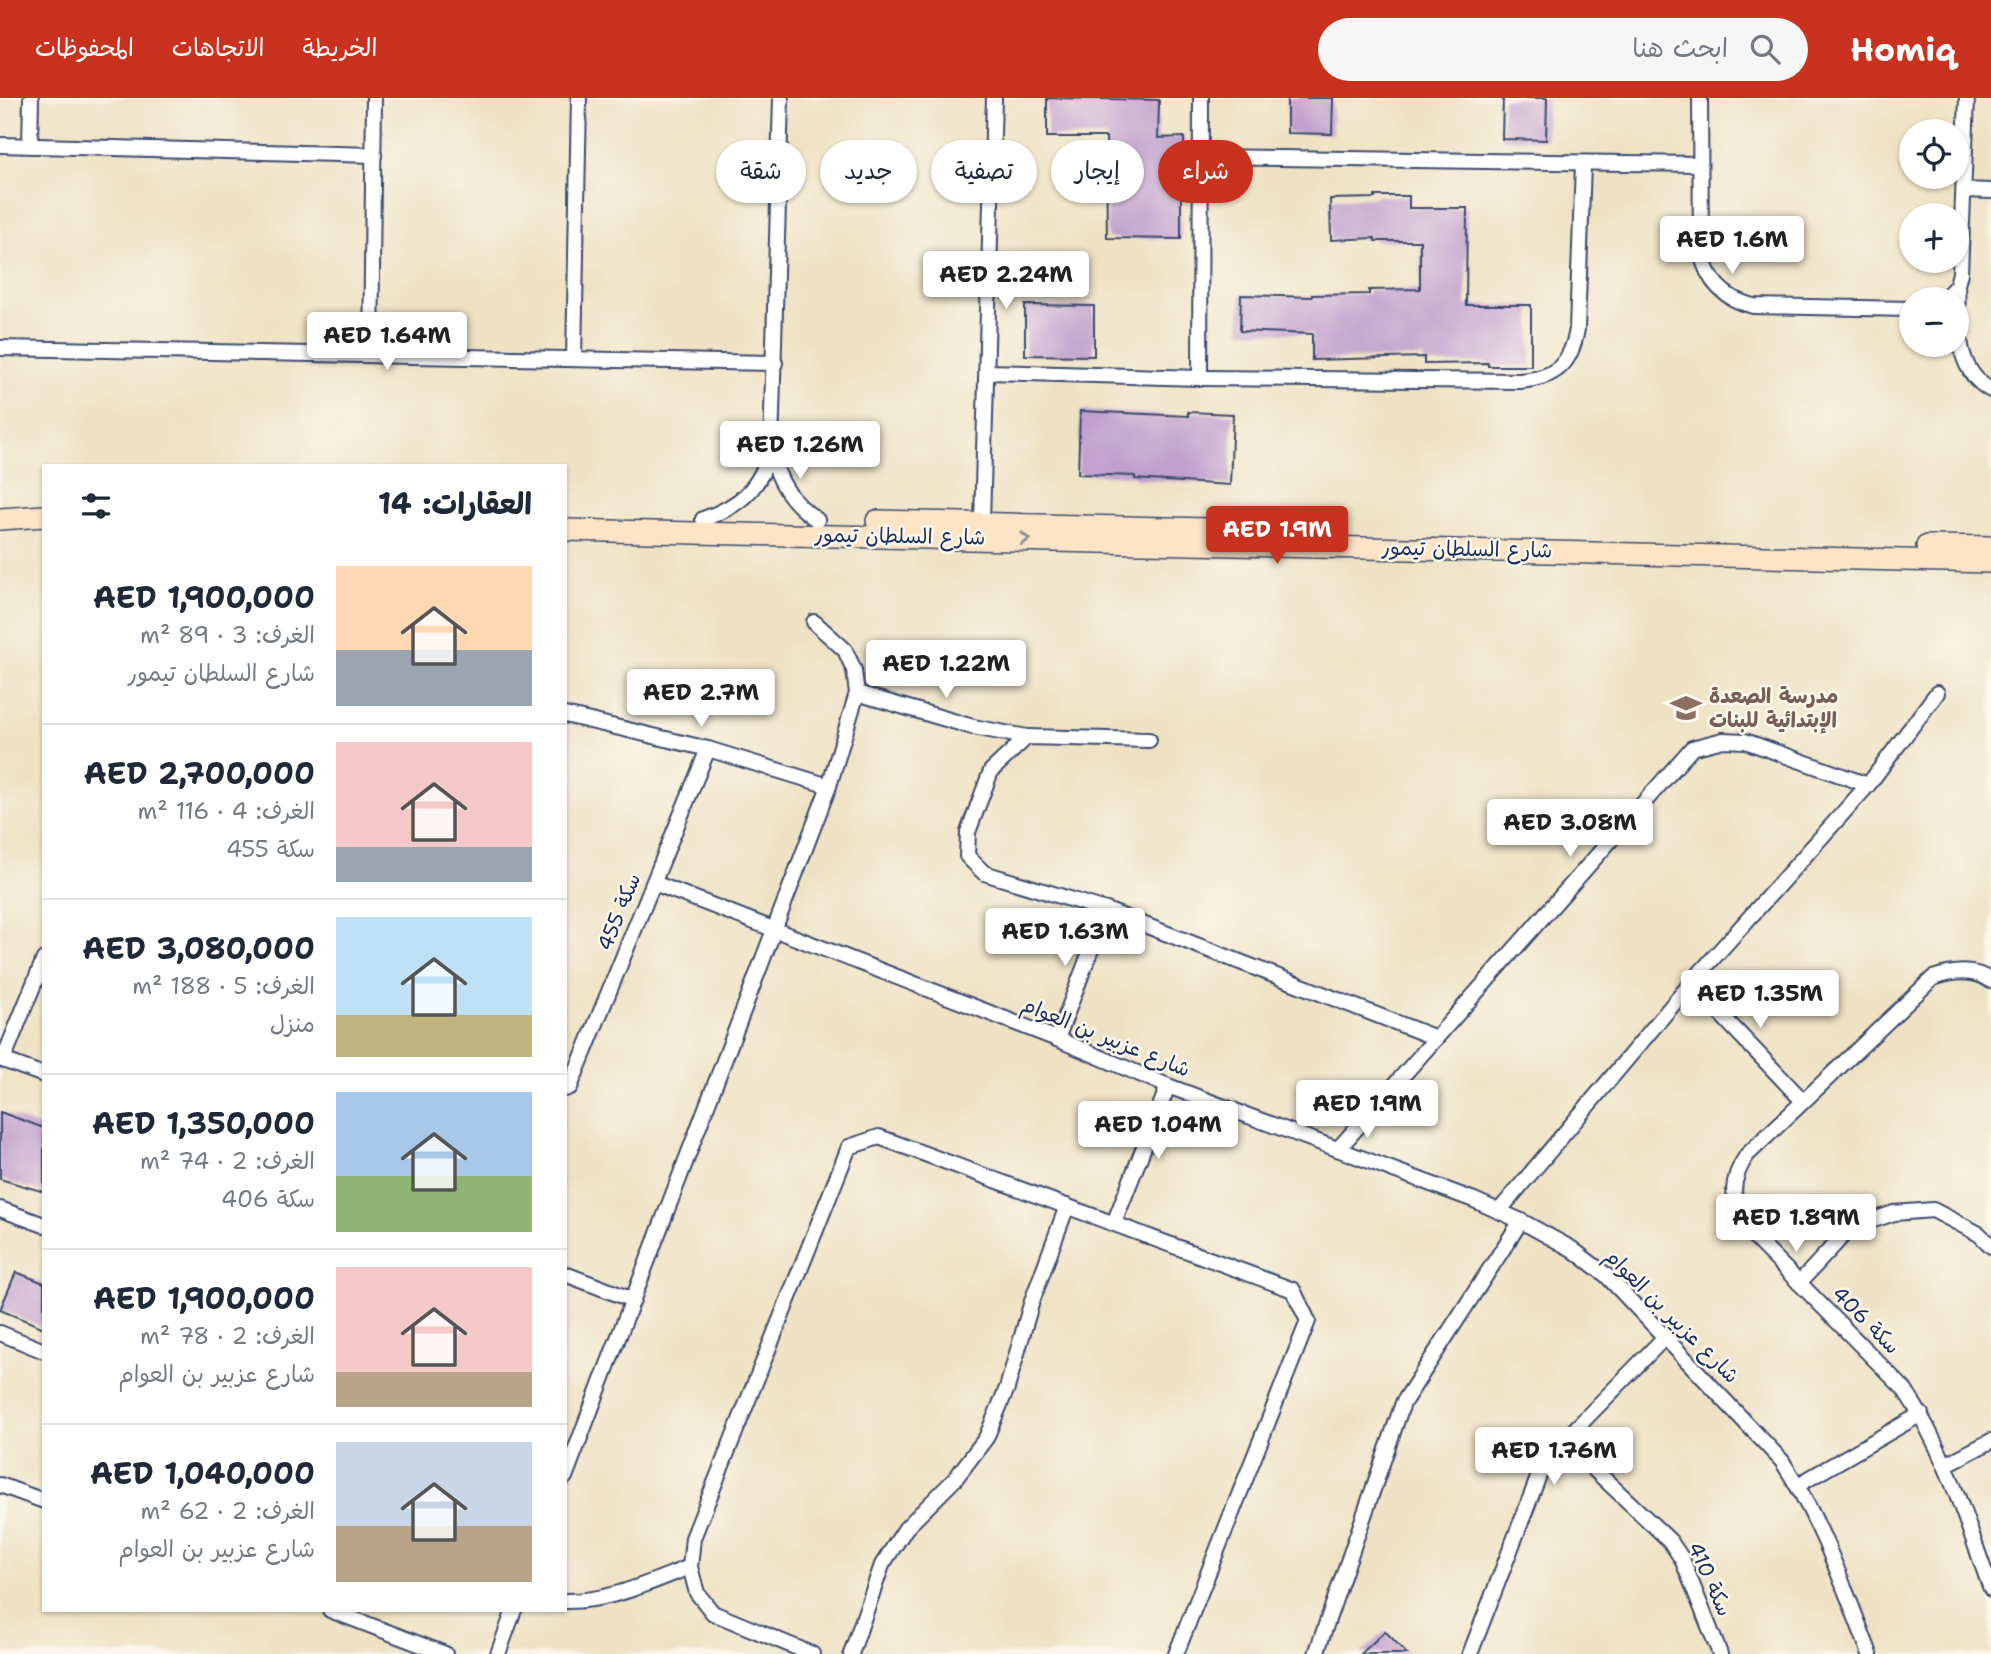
<!DOCTYPE html>
<html lang="ar">
<head>
<meta charset="utf-8">
<style>
  :root { --surface:#fff; --page:#f6f6f7; --text:#1f2937; --muted:#747a83; --line:#e0e1e3; --accent:#c8321e }
  body { margin:0; font-family:"Shantell Sans","Playpen Sans Arabic",sans-serif; background:var(--page); color:var(--text); direction:rtl; height:100vh; display:flex; flex-direction:column; font-size:26px; white-space:nowrap }
  * { box-sizing:border-box; margin:0 }
  p { font-size:23px; color:var(--muted) }
  .icon { flex:none; width:38px; height:38px; fill:none; stroke:currentColor; stroke-width:2; stroke-linecap:round; stroke-linejoin:round }
  .map { position:relative; flex:1; overflow:hidden; direction:ltr }
  .panel { position:absolute; left:42px; top:366px; width:525px; height:1148px; display:flex; flex-direction:column; background:var(--surface); border-radius:0px; box-shadow:0 2px 5px #0004; direction:rtl }
  .panel>* { flex:none }
  .guide { position:absolute; left:588px; top:42px; width:665px; height:63px; direction:rtl; display:flex; gap:14px }
  .tools { position:absolute; left:1899px; top:21px; display:grid; gap:14px }
  .tools a { display:grid; place-items:center; width:70px; height:70px; border-radius:50%; background:var(--surface); box-shadow:0 2px 5px #0004; font-size:35px }
  .price { position:absolute; translate:-50% -60px; padding:0 16px; border-radius:7px; background:#fff; color:#222; font-size:23px; line-height:46px; filter:drop-shadow(0 2px 4px #0008) }
  .price::after { content:''; position:absolute; left:50%; top:42px; width:21px; height:16px; margin-left:-10px; background:inherit; clip-path:polygon(0 0,100% 0,50% 100%) }
  .price.on { background:var(--accent); color:#fff }
  ul { padding:0; list-style:none }
  li { display:flex; align-items:center; gap:21px; height:175px; padding:0 35px }
  li+li { border-top:2px solid var(--line) }
  li span { display:grid; place-items:center; flex:none; width:196px; height:140px; border-radius:0px; color:#555 }
  li>.icon { margin-inline-start:auto }
  span .icon { width:84px; height:84px; fill:#fffc; stroke-width:1 }
  li b { font-size:30px }
  h2 { display:flex; justify-content:space-between; align-items:center; height:84px; padding:0 35px; font-size:30px }
  .pill { padding:0 24px; border-radius:32px; background:var(--surface); box-shadow:0 2px 5px #0004; font-size:24px; line-height:63px }
  .pill.on { background:var(--accent); color:#fff }
  header { display:flex; align-items:center; gap:42px; box-sizing:border-box; height:98px; padding:0 35px; background:var(--accent); color:#fff }
  header strong { font-size:33px }
  nav { display:flex; gap:38px; margin-inline-start:auto; font-size:24px }
  .search { width:490px; height:63px; background:var(--page); display:flex; align-items:center; gap:18px; box-sizing:border-box; padding:0 24px; border-radius:38px; color:var(--muted); font-size:26px }
  .map>svg:first-child { display:block }
</style>
</head>
<body>
<header>
<strong>Homiq</strong>
<div class="search"><svg class="icon" aria-label="search" viewBox="0 0 24 24"><circle cx="10" cy="10" r="6"/><path d="M15 15l6 6"/></svg>ابحث هنا</div>
<nav><a>الخريطة</a><a>الاتجاهات</a><a>المحفوظات</a></nav>
</header>
<div class="map">
<svg width="1991" height="1556" viewBox="0 0 1991 1556">
  <rect width="100%" height="100%" fill="#fbf7ec"/>
  <filter id="ink" filterUnits="userSpaceOnUse"><feTurbulence type="fractalNoise" baseFrequency=".0143" numOctaves="2"/><feDisplacementMap in="SourceGraphic" scale="14" xChannelSelector="R" yChannelSelector="G"/><feConvolveMatrix kernelMatrix="1 2 1 2 8 2 1 2 1" color-interpolation-filters="sRGB"/></filter>
  <filter id="wash" filterUnits="userSpaceOnUse"><feTurbulence type="fractalNoise" baseFrequency=".00686" numOctaves="4" result="noise"/><feDisplacementMap in="SourceGraphic" scale="28" xChannelSelector="R" yChannelSelector="G"/><feGaussianBlur stdDeviation="1.57" result="paint"/><feColorMatrix in="noise" values="0 0 0 0 0 0 0 0 0 0 0 0 0 0 0 0 0 1.4 0 .05"/><feComposite in="paint" operator="in"/></filter>
  <g filter="url(#wash)">
    <rect width="100%" height="100%" fill="#efe2c4"/>
    <g id="blocks">
      <g fill="#c1a0cd">
        <path d="M 1047,0 L 1159,2 L 1158,40 L 1184,39 L 1185,91 L 1181,91 L 1181,141 L 1107,140 L 1106,39 L 1047,39 Z"/>
        <path d="M 1287,0 L 1333,0 L 1332,36 L 1287,35 Z"/>
        <path d="M 1503,0 L 1547,0 L 1546,42 L 1502,41 Z"/>
        <path d="M 1375,98 L 1409,98 L 1409,110 L 1467,110 L 1466,207 L 1531,207 L 1531,268 L 1488,268 L 1488,265 L 1424,266 L 1424,259 L 1312,262 L 1312,236 L 1240,233 L 1241,197 L 1312,199 L 1312,197 L 1369,196 L 1369,192 L 1420,191 L 1420,143 L 1375,143 L 1375,140 L 1331,142 L 1330,101 L 1375,100 Z"/>
        <path d="M 1025,207 L 1094,208 L 1094,258 L 1025,257 Z"/>
        <path d="M 1080,313 L 1188,318 L 1188,314 L 1233,316 L 1230,387 L 1135,381 L 1135,378 L 1078,376 Z"/>
        <path d="M 0,1014 L 44,1030 L 44,1094 L 0,1081 Z"/>
        <path d="M 16,1174 L 44,1185 L 44,1230 L 0,1212 Z"/>
        <path d="M 1385,1533 L 1407,1556 L 1361,1556 Z"/>
      </g>
    </g>
  </g>
  <g filter="url(#ink)">
    <use href="#blocks" fill-opacity="0" stroke="#3b4a6d" stroke-width="2"/>
    <g fill="none" stroke-linecap="round" stroke-linejoin="round">
      <g stroke="#3b4a6d" stroke-width="18">
        <g id="street">
          <path d="M 1700,0 L 1701,154 C 1707,182 1724,201 1753,208 L 1911,211"/>
          <path d="M 0,47 L 374,57"/>
          <path d="M 30,48 L 31,0"/>
          <path d="M 1201,59 L 1699,66"/>
          <path d="M 1964,92 L 1991,93"/>
          <path d="M 1957,187 C 1959,224 1953,272 1991,292"/>
          <path d="M 1944,201 L 1957,187 L 1960,175 L 1967,0"/>
          <path d="M 0,250 L 775,265"/>
          <path d="M 371,256 L 374,0"/>
          <path d="M 574,261 L 579,0"/>
          <path d="M 987,274 L 1200,280 L 1520,283 C 1555,280 1571,267 1577,231 L 1583,66"/>
          <path d="M 1200,280 L 1201,0"/>
          <path d="M 771,353 C 778,384 791,404 817,422"/>
          <path d="M 703,421 C 740,408 760,391 771,351 L 781,0"/>
          <path d="M 982,424 L 994,0"/>
          <path d="M 857,595 L 973,629 L 1027,639"/>
          <path d="M 565,617 L 708,651 L 829,688"/>
          <path d="M 1149,642 L 1027,639 L 991,673 L 968,734 L 967,758 L 984,775 L 1106,812 L 1436,940"/>
          <path d="M 654,785 L 1057,941 L 1168,988 L 1474,1102 L 1521,1123 L 1572,1151 L 1606,1177 L 1782,1363 C 1821,1422 1844,1490 1870,1556"/>
          <path d="M 1991,883 C 1974,870 1953,873 1933,880 L 1747,1057 C 1728,1085 1732,1102 1746,1131 L 1904,1291 C 1945,1351 1966,1423 1991,1491"/>
          <path d="M 1691,885 L 1803,1003"/>
          <path d="M 1057,941 L 1106,812"/>
          <path d="M 0,961 L 44,977"/>
          <path d="M 3,962 L 44,861"/>
          <path d="M 565,991 L 570,989 L 708,651"/>
          <path d="M 1339,1050 L 1692,650 L 1723,642 L 1745,643 L 1868,687"/>
          <path d="M 0,1111 L 44,1127"/>
          <path d="M 1499,1113 L 1691,885 L 1868,687 L 1937,595"/>
          <path d="M 1114,1125 L 1168,988"/>
          <path d="M 565,1176 L 633,1202"/>
          <path d="M 1799,1185 L 1850,1130 L 1894,1115 L 1933,1112 L 1979,1136 L 1991,1148"/>
          <path d="M 0,1235 L 44,1253"/>
          <path d="M 1563,1342 L 1670,1443 L 1682,1461 L 1720,1556"/>
          <path d="M 1945,1367 L 1991,1343"/>
          <path d="M 565,1379 L 829,688 L 857,595 L 854,572 L 845,552 L 814,524"/>
          <path d="M 0,1387 L 44,1403"/>
          <path d="M 1798,1387 L 1921,1316"/>
          <path d="M 565,1503 C 609,1504 650,1484 690,1469"/>
          <path d="M 330,1512 L 445,1556"/>
          <path d="M 498,1556 L 514,1512"/>
          <path d="M 812,1556 L 713,1515 L 697,1495 L 690,1469 L 693,1440 L 849,1049 L 879,1039 L 1293,1192 L 1308,1223 L 1176,1556"/>
          <path d="M 851,1556 L 882,1467 L 906,1430 L 955,1381 L 986,1340 L 1007,1290 L 1032,1203 L 1067,1108"/>
          <path d="M 1316,1556 L 1403,1305 L 1521,1123"/>
          <path d="M 1470,1556 L 1538,1380 L 1548,1359 L 1665,1239"/>
        </g>
      </g>
      <g stroke="#3b4a6d" stroke-width="24">
        <g id="secondary">
          <path d="M 0,421 L 44,418"/>
          <path d="M 877,423 L 1209,431"/>
          <path d="M 565,432 L 1991,464"/>
          <path d="M 1927,448 L 1991,449"/>
        </g>
      </g>
      <use href="#street" stroke="#fff" stroke-width="14"/>
      <use href="#secondary" stroke="#fee4c6" stroke-width="21"/>
    </g>
    <defs><path id="oneway-chevron" d="M-2-3.5L2.5 0L-2 3.5" fill="none" stroke-width="1.6" stroke-linecap="round" stroke-linejoin="round" transform="scale(1.75)"/></defs>
    <use stroke="#8c8a92" href="#oneway-chevron" transform="translate(1025 441) rotate(2)"/>
  </g>
  <defs>
    <g id="university-bare" transform="scale(2.415)"><path d="M0-5L7-2L0 1L-7-2ZM-4 1L0 2.5L4 1V4Q0 6-4 4Z" fill="#8d6e63" stroke="#fbf7ec" stroke-width="2.5" paint-order="stroke"/></g>
  </defs>
  <g fill-rule="evenodd">
    <use href="#university-bare" x="1686" y="610"/>
  </g>
  <g text-anchor="middle" stroke-width="5" stroke-linejoin="round" paint-order="stroke">
    <g font-size="21" fill="#1b2f5e" stroke="#fbf7ec">
      <text transform="translate(900 438) rotate(1)" y="7">شارع السلطان تيمور</text>
      <text transform="translate(1467 451) rotate(1)" y="7">شارع السلطان تيمور</text>
      <text transform="translate(619 814) rotate(-68)" y="7">سكة 455</text>
      <text transform="translate(1106 939) rotate(22)" y="7">شارع عزبير بن العوام</text>
      <text transform="translate(1672 1218) rotate(45)" y="7">شارع عزبير بن العوام</text>
      <text transform="translate(1866 1222) rotate(45)" y="7">سكة 406</text>
      <text transform="translate(1710 1481) rotate(66)" y="7">سكة 410</text>
    </g>
    <g font-size="21" font-weight="bold" fill="#785e54" stroke="#fbf7ec" text-anchor="start">
      <text x="1709" y="605">مدرسة الصعدة<tspan x="1709" dy="24">الإبتدائية للبنات</tspan></text>
    </g>
  </g>
</svg>
<div class="tools">
<a><svg class="icon" aria-label="locate" viewBox="0 0 24 24"><circle cx="12" cy="12" r="6"/><path d="M12 2v4M12 18v4M2 12h4M18 12h4"/></svg></a>
<a>+</a>
<a>−</a>
</div>
<b class="price" style="left:1732px;top:178px">AED 1.6M</b>
<b class="price" style="left:1006px;top:213px">AED 2.24M</b>
<b class="price" style="left:387px;top:274px">AED 1.64M</b>
<b class="price" style="left:800px;top:383px">AED 1.26M</b>
<b class="price on" style="left:1277px;top:468px">AED 1.9M</b>
<b class="price" style="left:946px;top:602px">AED 1.22M</b>
<b class="price" style="left:701px;top:631px">AED 2.7M</b>
<b class="price" style="left:1570px;top:761px">AED 3.08M</b>
<b class="price" style="left:1065px;top:870px">AED 1.63M</b>
<b class="price" style="left:1760px;top:932px">AED 1.35M</b>
<b class="price" style="left:1367px;top:1042px">AED 1.9M</b>
<b class="price" style="left:1158px;top:1063px">AED 1.04M</b>
<b class="price" style="left:1796px;top:1156px">AED 1.89M</b>
<b class="price" style="left:1554px;top:1389px">AED 1.76M</b>
<div class="guide">
<a class="pill on">شراء</a>
<a class="pill">إيجار</a>
<a class="pill">تصفية</a>
<a class="pill">جديد</a>
<a class="pill">شقة</a>
</div>
<section class="panel">
<h2>العقارات: 14<svg class="icon" aria-label="filters" viewBox="0 0 24 24"><path d="M4 7h16M4 17h16"/><circle cx="9" cy="7" r="2"/><circle cx="15" cy="17" r="2"/></svg></h2>
<ul>
<li><span style="background:linear-gradient(#ffd9b3 60%,#9aa5b1 0)"><svg class="icon" aria-label="home" viewBox="0 0 24 24"><path d="M3 11l9-7 9 7M6 9v11h12V9"/></svg></span><div><b>AED 1,900,000</b><p>الغرف: 3 · 89 m²</p><p>شارع السلطان تيمور</p></div></li>
<li><span style="background:linear-gradient(#f6c9c9 75%,#9aa5b1 0)"><svg class="icon" aria-label="home" viewBox="0 0 24 24"><path d="M3 11l9-7 9 7M6 9v11h12V9"/></svg></span><div><b>AED 2,700,000</b><p>الغرف: 4 · 116 m²</p><p>سكة 455</p></div></li>
<li><span style="background:linear-gradient(#bfe0f5 70%,#c2b280 0)"><svg class="icon" aria-label="home" viewBox="0 0 24 24"><path d="M3 11l9-7 9 7M6 9v11h12V9"/></svg></span><div><b>AED 3,080,000</b><p>الغرف: 5 · 188 m²</p><p>منزل</p></div></li>
<li><span style="background:linear-gradient(#a9c7e8 60%,#8fb573 0)"><svg class="icon" aria-label="home" viewBox="0 0 24 24"><path d="M3 11l9-7 9 7M6 9v11h12V9"/></svg></span><div><b>AED 1,350,000</b><p>الغرف: 2 · 74 m²</p><p>سكة 406</p></div></li>
<li><span style="background:linear-gradient(#f6c9c9 75%,#b9a48a 0)"><svg class="icon" aria-label="home" viewBox="0 0 24 24"><path d="M3 11l9-7 9 7M6 9v11h12V9"/></svg></span><div><b>AED 1,900,000</b><p>الغرف: 2 · 78 m²</p><p>شارع عزبير بن العوام</p></div></li>
<li><span style="background:linear-gradient(#c9d6e8 60%,#b9a48a 0)"><svg class="icon" aria-label="home" viewBox="0 0 24 24"><path d="M3 11l9-7 9 7M6 9v11h12V9"/></svg></span><div><b>AED 1,040,000</b><p>الغرف: 2 · 62 m²</p><p>شارع عزبير بن العوام</p></div></li>
</ul>
</section>
</div>
</body>
</html>
